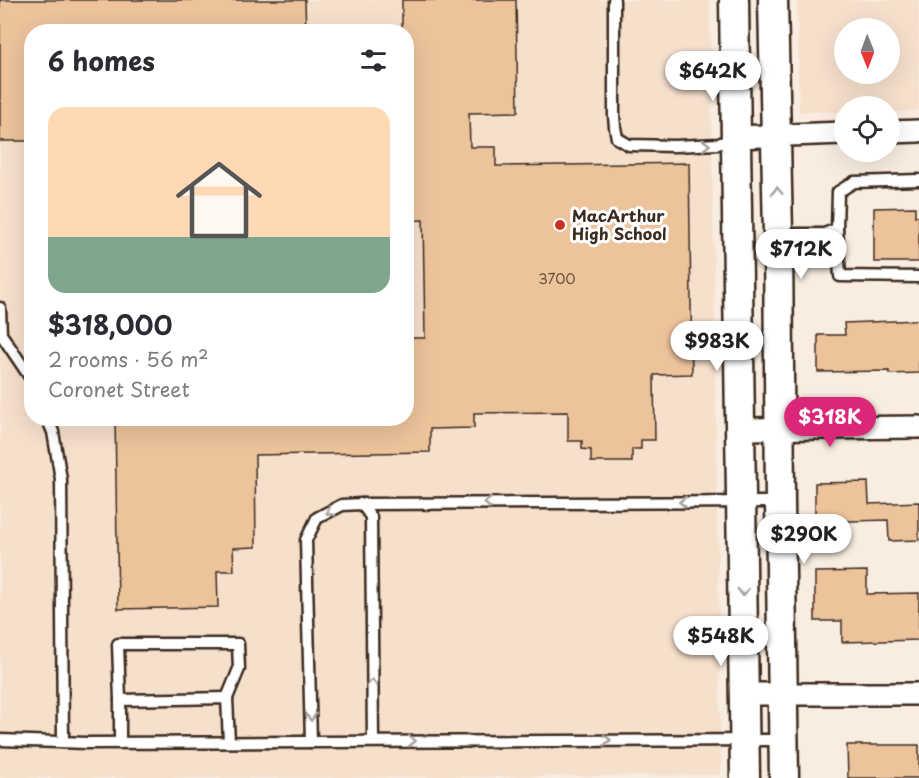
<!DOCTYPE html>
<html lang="en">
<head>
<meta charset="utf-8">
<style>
  :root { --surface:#fff; --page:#f7f7f7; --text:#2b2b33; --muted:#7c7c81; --line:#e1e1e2; --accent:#db2777 }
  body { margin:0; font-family:"Playpen Sans",sans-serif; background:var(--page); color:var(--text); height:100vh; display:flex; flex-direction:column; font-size:22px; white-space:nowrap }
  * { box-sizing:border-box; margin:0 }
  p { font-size:20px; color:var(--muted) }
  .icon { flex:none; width:33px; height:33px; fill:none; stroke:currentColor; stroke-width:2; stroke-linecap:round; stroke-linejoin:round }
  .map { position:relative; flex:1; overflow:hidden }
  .side { position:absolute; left:24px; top:24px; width:390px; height:402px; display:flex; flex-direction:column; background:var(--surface); border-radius:24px; box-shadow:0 6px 24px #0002 }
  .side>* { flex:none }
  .needle { width:39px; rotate:179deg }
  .tools { position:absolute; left:834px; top:18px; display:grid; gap:12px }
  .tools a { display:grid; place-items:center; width:66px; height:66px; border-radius:50%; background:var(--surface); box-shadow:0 6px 24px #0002; font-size:30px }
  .price { position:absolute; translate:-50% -51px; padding:0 14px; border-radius:21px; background:#fff; color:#222; font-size:20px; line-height:39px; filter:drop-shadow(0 2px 3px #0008) }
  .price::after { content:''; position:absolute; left:50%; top:36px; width:18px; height:14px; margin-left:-9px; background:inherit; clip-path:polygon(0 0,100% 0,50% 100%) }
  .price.current { background:var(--accent); color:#fff }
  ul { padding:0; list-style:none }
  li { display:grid; align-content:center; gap:12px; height:318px; padding:0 24px }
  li+li { border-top:2px solid var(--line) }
  li span { display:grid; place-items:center; height:186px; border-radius:18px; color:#555 }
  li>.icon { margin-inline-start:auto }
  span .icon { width:108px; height:108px; fill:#fffc; stroke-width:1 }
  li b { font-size:26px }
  h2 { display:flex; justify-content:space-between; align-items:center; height:72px; padding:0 24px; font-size:26px }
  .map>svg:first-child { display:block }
</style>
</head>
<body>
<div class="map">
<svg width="919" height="778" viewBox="0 0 919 778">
  <rect width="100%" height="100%" fill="#f9ede1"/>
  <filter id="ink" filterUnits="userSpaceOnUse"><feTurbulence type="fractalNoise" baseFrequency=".0167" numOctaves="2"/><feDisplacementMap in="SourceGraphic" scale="12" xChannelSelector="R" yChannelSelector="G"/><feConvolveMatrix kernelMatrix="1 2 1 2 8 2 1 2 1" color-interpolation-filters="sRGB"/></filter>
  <g filter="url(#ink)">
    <g fill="#f5e0cc" fill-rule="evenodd">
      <path d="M 0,0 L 710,0 L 721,775 L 350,778 L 0,778 ZM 32,32 L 406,32 L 406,418 L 32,418 Z"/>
      <path d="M 797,0 L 919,0 L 919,111 L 890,112 L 890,106 L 844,106 L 844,112 L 799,112 ZM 844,28 L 890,28 L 890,74 L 844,74 Z"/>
    </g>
    <g fill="#ecc39b" stroke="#3b2a1e" stroke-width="1.5">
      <path d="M 0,0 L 305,0 L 306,32 L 32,32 L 32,141 L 0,141 Z"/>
      <path d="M 402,0 L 516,0 L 518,112 L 469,113 L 470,147 L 496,147 L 496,166 L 689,163 L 692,374 L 654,375 L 655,440 L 641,440 L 641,449 L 632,449 L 632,462 L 591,462 L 591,450 L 582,449 L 582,441 L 568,441 L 568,412 L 474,413 L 474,428 L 430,429 L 430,452 L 255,455 L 256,547 L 233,548 L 234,571 L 217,571 L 218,607 L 118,609 L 115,418 L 406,418 L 406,338 L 425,338 L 423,220 L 406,221 L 406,32 L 402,32 Z"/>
      <path d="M 915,207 L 915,216 L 919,216 L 919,262 L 874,262 L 874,208 Z"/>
      <path d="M 919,320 L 919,373 L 889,374 L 889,371 L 818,372 L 818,335 L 845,335 L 844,323 Z"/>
      <path d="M 868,482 L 869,504 L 919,502 L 919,540 L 889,541 L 888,520 L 815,522 L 815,483 Z"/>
      <path d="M 867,571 L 867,594 L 919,593 L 919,640 L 842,642 L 842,621 L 815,621 L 815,572 Z"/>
      <path d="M 847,745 L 919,745 L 919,778 L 848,778 Z"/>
    </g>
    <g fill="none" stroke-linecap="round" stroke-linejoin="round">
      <g stroke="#3b2a1e" stroke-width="15">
        <g id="lane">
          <path d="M 614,0 L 614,116 L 615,127 L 617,138 L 629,145 L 675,146 L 718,144 L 733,139"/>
          <path d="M 837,229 L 840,276 L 919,277"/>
          <path d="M 779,234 L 824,234 L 837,229 L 838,192 L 854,182 L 919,180"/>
          <path d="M 0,308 L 1,334 L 32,380"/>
          <path d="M 47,418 L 53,432 L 61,479 L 63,742"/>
          <path d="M 362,504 L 779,502"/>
          <path d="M 120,700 L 118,644 L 238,644 L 239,669 L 227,698"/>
          <path d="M 0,740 L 87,743 L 783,740"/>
          <path d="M 311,742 L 306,540 L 317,518 L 342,505 L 362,504 L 371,517 L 373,741"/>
          <path d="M 120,743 L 120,700 L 227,698 L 229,742"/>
        </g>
      </g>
      <g stroke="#3b2a1e" stroke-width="26">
        <g id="street">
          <path d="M 890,132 L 919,131"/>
          <path d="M 736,137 L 844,133"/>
          <path d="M 741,429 L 919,427"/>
          <path d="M 744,694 L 919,694"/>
        </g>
      </g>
      <g stroke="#3b2a1e" stroke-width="33">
        <g id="secondary">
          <path d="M 734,0 L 745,778"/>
          <path d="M 773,0 L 778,234 L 780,502 L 784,778"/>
        </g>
      </g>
      <use href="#lane" stroke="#fff" stroke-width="10"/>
      <use href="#street" stroke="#fff" stroke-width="21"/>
      <use href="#secondary" stroke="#fff" stroke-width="28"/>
    </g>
    <defs><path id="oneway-chevron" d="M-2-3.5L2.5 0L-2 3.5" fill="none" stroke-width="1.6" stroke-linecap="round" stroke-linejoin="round" transform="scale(1.5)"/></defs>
    <g stroke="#a79f9a">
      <use href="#oneway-chevron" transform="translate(706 145) rotate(-1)"/>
      <use href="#oneway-chevron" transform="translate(777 191) rotate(-92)"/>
      <use href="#oneway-chevron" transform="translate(683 502) rotate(180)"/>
      <use href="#oneway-chevron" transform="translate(488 503) rotate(180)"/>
      <use href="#oneway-chevron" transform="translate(330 512) rotate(152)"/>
      <use href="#oneway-chevron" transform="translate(743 592) rotate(89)"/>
      <use href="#oneway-chevron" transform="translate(372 683) rotate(-90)"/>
      <use href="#oneway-chevron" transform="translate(311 717) rotate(88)"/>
      <use href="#oneway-chevron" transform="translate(607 740)"/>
      <use href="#oneway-chevron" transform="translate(412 741)"/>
    </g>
  </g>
  <circle fill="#c8321e" stroke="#fff" stroke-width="2" cx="560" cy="225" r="6"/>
  <g text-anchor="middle" stroke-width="6" stroke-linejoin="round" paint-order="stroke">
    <g font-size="14" fill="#67503d">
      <text x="557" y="284">3700</text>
    </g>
    <g font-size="16" font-weight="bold" fill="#3b2a1e" stroke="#fff" text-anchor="start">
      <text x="572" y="222">MacArthur<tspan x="572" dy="18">High School</tspan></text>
    </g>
  </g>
</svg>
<div class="tools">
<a><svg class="needle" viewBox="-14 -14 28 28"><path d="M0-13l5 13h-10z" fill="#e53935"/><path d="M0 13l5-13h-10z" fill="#7c7c81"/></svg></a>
<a><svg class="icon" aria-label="locate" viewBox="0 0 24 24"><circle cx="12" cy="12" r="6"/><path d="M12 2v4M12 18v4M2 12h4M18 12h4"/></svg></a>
</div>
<b class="price" style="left:713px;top:102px">$642K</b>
<b class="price" style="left:801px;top:280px">$712K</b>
<b class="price" style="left:717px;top:372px">$983K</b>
<b class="price current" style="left:830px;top:448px">$318K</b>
<b class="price" style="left:804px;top:565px">$290K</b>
<b class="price" style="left:721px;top:667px">$548K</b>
<section class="side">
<h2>6 homes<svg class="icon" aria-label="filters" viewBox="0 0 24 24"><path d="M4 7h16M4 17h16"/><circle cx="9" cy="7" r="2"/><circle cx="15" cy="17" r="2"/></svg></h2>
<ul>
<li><span style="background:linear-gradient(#ffd9b3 70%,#7fa58c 0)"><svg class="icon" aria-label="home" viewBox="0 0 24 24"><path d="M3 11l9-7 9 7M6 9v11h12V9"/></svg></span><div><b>$318,000</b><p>2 rooms · 56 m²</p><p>Coronet Street</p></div></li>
</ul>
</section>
</div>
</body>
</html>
